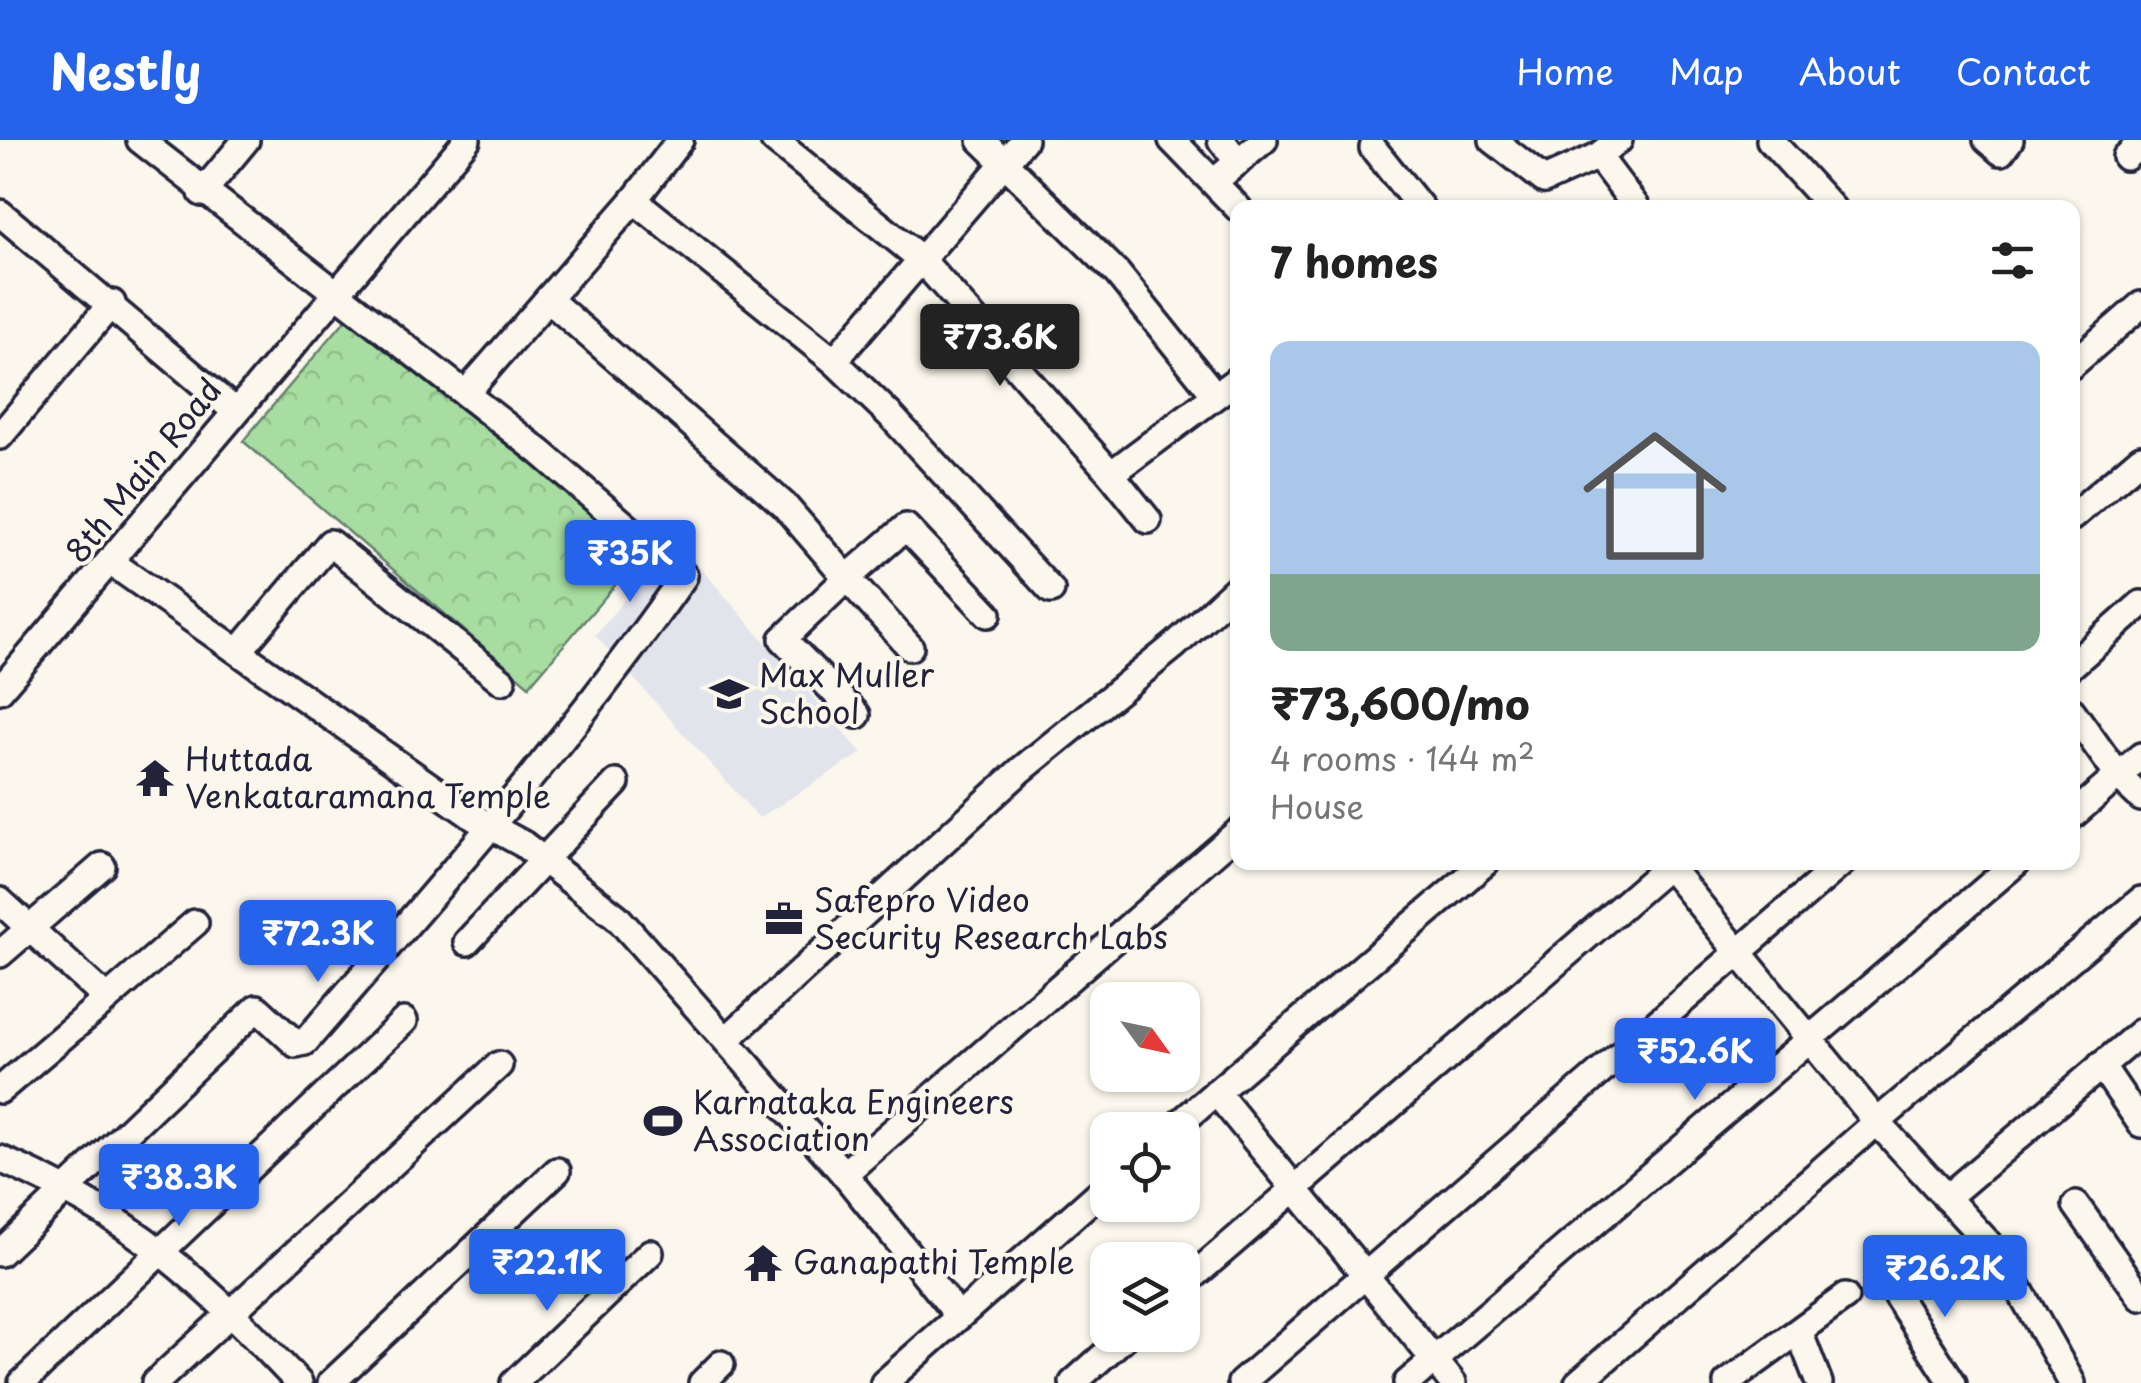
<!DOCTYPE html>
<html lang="en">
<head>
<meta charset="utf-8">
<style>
  :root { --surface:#fff; --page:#f2f2f2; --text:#222; --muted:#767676; --line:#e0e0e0; --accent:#2563eb }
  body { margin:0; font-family:"Playpen Sans",sans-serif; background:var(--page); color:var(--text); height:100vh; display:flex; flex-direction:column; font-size:38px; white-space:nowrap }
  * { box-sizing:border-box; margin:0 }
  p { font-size:32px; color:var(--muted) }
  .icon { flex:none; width:55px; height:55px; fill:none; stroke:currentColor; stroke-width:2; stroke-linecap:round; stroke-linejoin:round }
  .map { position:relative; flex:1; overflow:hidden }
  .side { position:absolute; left:1230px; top:60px; width:850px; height:670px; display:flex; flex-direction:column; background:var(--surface); border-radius:20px; box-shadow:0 2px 8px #0004 }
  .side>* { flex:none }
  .needle { width:65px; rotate:123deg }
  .controls { position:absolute; left:1090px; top:842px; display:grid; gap:20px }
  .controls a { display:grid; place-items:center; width:110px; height:110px; border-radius:20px; background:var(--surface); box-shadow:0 2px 8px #0004; font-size:50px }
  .price { position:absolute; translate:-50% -85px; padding:0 22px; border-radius:10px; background:var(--accent); color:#fff; font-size:32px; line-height:65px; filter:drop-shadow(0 2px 5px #0008) }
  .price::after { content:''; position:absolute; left:50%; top:60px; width:30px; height:22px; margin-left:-15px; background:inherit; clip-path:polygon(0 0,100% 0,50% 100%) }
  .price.current { background:#222; color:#fff }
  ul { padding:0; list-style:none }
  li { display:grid; align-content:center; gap:20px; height:530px; padding:0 40px }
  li+li { border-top:2px solid var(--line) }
  li span { display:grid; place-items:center; height:310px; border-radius:20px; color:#555 }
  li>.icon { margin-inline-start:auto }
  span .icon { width:180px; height:180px; fill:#fffc; stroke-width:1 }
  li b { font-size:42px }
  h2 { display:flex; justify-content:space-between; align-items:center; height:120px; padding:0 40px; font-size:42px }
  header { display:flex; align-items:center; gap:60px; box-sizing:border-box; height:140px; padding:0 50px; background:var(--accent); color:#fff }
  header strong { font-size:48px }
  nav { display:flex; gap:55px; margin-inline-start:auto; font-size:35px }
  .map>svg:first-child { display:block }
</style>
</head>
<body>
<header>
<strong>Nestly</strong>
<nav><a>Home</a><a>Map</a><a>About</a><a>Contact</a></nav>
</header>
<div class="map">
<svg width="2141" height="1243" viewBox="0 0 2141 1243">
  <defs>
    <pattern id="forest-crowns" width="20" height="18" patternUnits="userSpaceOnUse" patternTransform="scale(2.5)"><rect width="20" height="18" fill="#a7dda0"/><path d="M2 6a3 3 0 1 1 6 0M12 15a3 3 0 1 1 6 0" fill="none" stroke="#8fbd8b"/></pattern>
  </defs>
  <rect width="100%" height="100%" fill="#fbf7ec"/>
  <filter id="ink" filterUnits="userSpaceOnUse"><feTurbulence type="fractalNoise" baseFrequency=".01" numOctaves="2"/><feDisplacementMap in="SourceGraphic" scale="20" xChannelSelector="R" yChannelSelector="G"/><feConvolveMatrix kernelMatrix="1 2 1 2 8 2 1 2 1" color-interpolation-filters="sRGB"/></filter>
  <g filter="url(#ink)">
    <path fill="#e1e4ea" d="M 675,399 L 862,613 L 759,678 L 595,495 Z"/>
    <path fill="url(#forest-crowns)" stroke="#64806e" stroke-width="2.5" d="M 353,171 L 640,416 L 529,546 L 243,301 Z"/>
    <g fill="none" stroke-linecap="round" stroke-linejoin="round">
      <g stroke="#22223b" stroke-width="32">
        <g id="minor">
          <path d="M 774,0 L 921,119 L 1111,334 L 1238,239"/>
          <path d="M 981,0 L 1117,133 L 1215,255"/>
          <path d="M 1172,0 L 1238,68"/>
          <path d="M 1221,0 L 1238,22"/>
          <path d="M 1493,0 L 1544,40 L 1598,16 L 1619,0"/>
          <path d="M 1770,0 L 1832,68"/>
          <path d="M 1987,0 L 2001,12 L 2010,0"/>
          <path d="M 1373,8 L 1421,68"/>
          <path d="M 1598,16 L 1637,68"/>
          <path d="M 2126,17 L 2141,3"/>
          <path d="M 1215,41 L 1264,0"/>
          <path d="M 202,53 L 246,0"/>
          <path d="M 634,60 L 834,221 L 890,275 L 1051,450"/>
          <path d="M 0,73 L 235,271"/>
          <path d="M 548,159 L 784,365 L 847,438 L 906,387 L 988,474"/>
          <path d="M 834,221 L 1024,0"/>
          <path d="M 2072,225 L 2141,165"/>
          <path d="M 466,253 L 634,60 L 680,0"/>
          <path d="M 0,296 L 112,163"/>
          <path d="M 1111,334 L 1148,380"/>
          <path d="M 2072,377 L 2141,318"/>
          <path d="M 112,423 L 475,678 L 523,704 L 617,777 L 844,1034 L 958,1175"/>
          <path d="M 240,510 L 330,403 L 502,541"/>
          <path d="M 2072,525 L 2141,464"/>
          <path d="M 0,550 L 467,0"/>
          <path d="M 2072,571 L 2119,637 L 2141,658"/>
          <path d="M 857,575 L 783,499 L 847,438 L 910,507"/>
          <path d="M 2072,676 L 2141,616"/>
          <path d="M 1665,722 L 1877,982 L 2001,1117 L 2072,1243"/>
          <path d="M 0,761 L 107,859 L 0,950"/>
          <path d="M 467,802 L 616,643"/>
          <path d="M 0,814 L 102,726"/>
          <path d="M 107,859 L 195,783"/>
          <path d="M 727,899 L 1021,630 L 1175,505 L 1238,447"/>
          <path d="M 2101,925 L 2141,984"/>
          <path d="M 1216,952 L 1453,1243"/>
          <path d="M 1172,990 L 1486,722"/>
          <path d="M 0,1019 C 130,1074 204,1142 299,1243"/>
          <path d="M 844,1034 L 1238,692"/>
          <path d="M 1946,1058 L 2141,892"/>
          <path d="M 2076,1065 L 2141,1157"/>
          <path d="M 0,1113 L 257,868 L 296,904 L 305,902 C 437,750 569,601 684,436 L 540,312 L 140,0"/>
          <path d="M 1182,1146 L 1673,722"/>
          <path d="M 1890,1146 L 1953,1243"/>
          <path d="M 1800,1194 L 1819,1243"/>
          <path d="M 22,1243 L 404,881"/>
          <path d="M 155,1243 L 499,925"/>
          <path d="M 331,1243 L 557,1031"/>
          <path d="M 514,1243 L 650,1113"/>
          <path d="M 702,1243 L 721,1224"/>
          <path d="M 884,1243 L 1108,1045"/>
          <path d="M 1073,1243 L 1127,1195"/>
          <path d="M 1241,1243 L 1843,722"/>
          <path d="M 1407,1243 L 2017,722"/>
          <path d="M 1578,1243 L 1877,982 L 2141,760"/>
          <path d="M 1727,1243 L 1845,1157"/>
        </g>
      </g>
      <use href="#minor" stroke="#fbf7ec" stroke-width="25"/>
    </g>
  </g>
  <defs>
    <g id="school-bare" transform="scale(3)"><path d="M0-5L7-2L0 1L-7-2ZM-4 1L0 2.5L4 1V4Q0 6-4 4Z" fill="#22223b" stroke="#fbf7ec" stroke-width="2.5" paint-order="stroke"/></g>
    <g id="temple-bare" transform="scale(3)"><path d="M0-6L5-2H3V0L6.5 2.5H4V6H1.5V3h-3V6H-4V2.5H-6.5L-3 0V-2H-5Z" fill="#22223b" stroke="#fbf7ec" stroke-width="2.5" paint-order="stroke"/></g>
    <g id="office-bare" transform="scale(3)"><path d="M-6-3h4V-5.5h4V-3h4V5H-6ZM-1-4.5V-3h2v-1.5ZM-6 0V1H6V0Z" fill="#22223b" stroke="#fbf7ec" stroke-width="2.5" paint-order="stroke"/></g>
    <g id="stadium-bare" transform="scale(3)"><path d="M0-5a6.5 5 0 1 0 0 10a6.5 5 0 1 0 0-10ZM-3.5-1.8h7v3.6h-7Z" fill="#22223b" stroke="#fbf7ec" stroke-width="2.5" paint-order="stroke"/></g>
  </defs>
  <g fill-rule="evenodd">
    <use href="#school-bare" x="729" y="554"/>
    <use href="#temple-bare" x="155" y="638"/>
    <use href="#office-bare" x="784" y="779"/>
    <use href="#stadium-bare" x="663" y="981"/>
    <use href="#temple-bare" x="763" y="1123"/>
  </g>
  <g text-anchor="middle" stroke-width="8" stroke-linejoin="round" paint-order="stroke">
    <g font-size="32" fill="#22223b" stroke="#fbf7ec">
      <text transform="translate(144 331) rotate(-51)" y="11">8th Main Road</text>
    </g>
    <g font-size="32" fill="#22223b" stroke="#fbf7ec" text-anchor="start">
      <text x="759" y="547">Max Muller<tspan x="759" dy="37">School</tspan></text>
      <text x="185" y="631">Huttada<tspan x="185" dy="37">Venkataramana Temple</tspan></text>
      <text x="814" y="772">Safepro Video<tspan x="814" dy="37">Security Research Labs</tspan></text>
      <text x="693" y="974">Karnataka Engineers<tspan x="693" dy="37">Association</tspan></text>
      <text x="793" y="1134">Ganapathi Temple</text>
    </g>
  </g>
</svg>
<div class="controls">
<a><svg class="needle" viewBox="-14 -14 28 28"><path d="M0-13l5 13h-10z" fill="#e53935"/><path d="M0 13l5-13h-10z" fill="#767676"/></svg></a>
<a><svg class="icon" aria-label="locate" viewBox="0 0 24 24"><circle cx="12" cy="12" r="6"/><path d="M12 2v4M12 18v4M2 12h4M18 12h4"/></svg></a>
<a><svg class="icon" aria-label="layers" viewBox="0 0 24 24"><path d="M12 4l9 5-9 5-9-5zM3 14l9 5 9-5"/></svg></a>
</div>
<b class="price current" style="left:1000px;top:249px">₹73.6K</b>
<b class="price" style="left:630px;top:465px">₹35K</b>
<b class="price" style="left:318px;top:845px">₹72.3K</b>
<b class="price" style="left:1695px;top:963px">₹52.6K</b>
<b class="price" style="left:179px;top:1089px">₹38.3K</b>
<b class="price" style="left:547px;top:1174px">₹22.1K</b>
<b class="price" style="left:1945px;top:1180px">₹26.2K</b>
<section class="side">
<h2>7 homes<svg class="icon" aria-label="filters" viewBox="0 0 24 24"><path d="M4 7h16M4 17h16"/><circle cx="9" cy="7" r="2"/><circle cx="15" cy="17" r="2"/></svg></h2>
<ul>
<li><span style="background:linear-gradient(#a9c7e8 75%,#7fa58c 0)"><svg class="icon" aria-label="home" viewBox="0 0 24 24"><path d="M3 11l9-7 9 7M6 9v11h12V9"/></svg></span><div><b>₹73,600/mo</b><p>4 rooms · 144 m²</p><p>House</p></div></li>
</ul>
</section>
</div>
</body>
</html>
